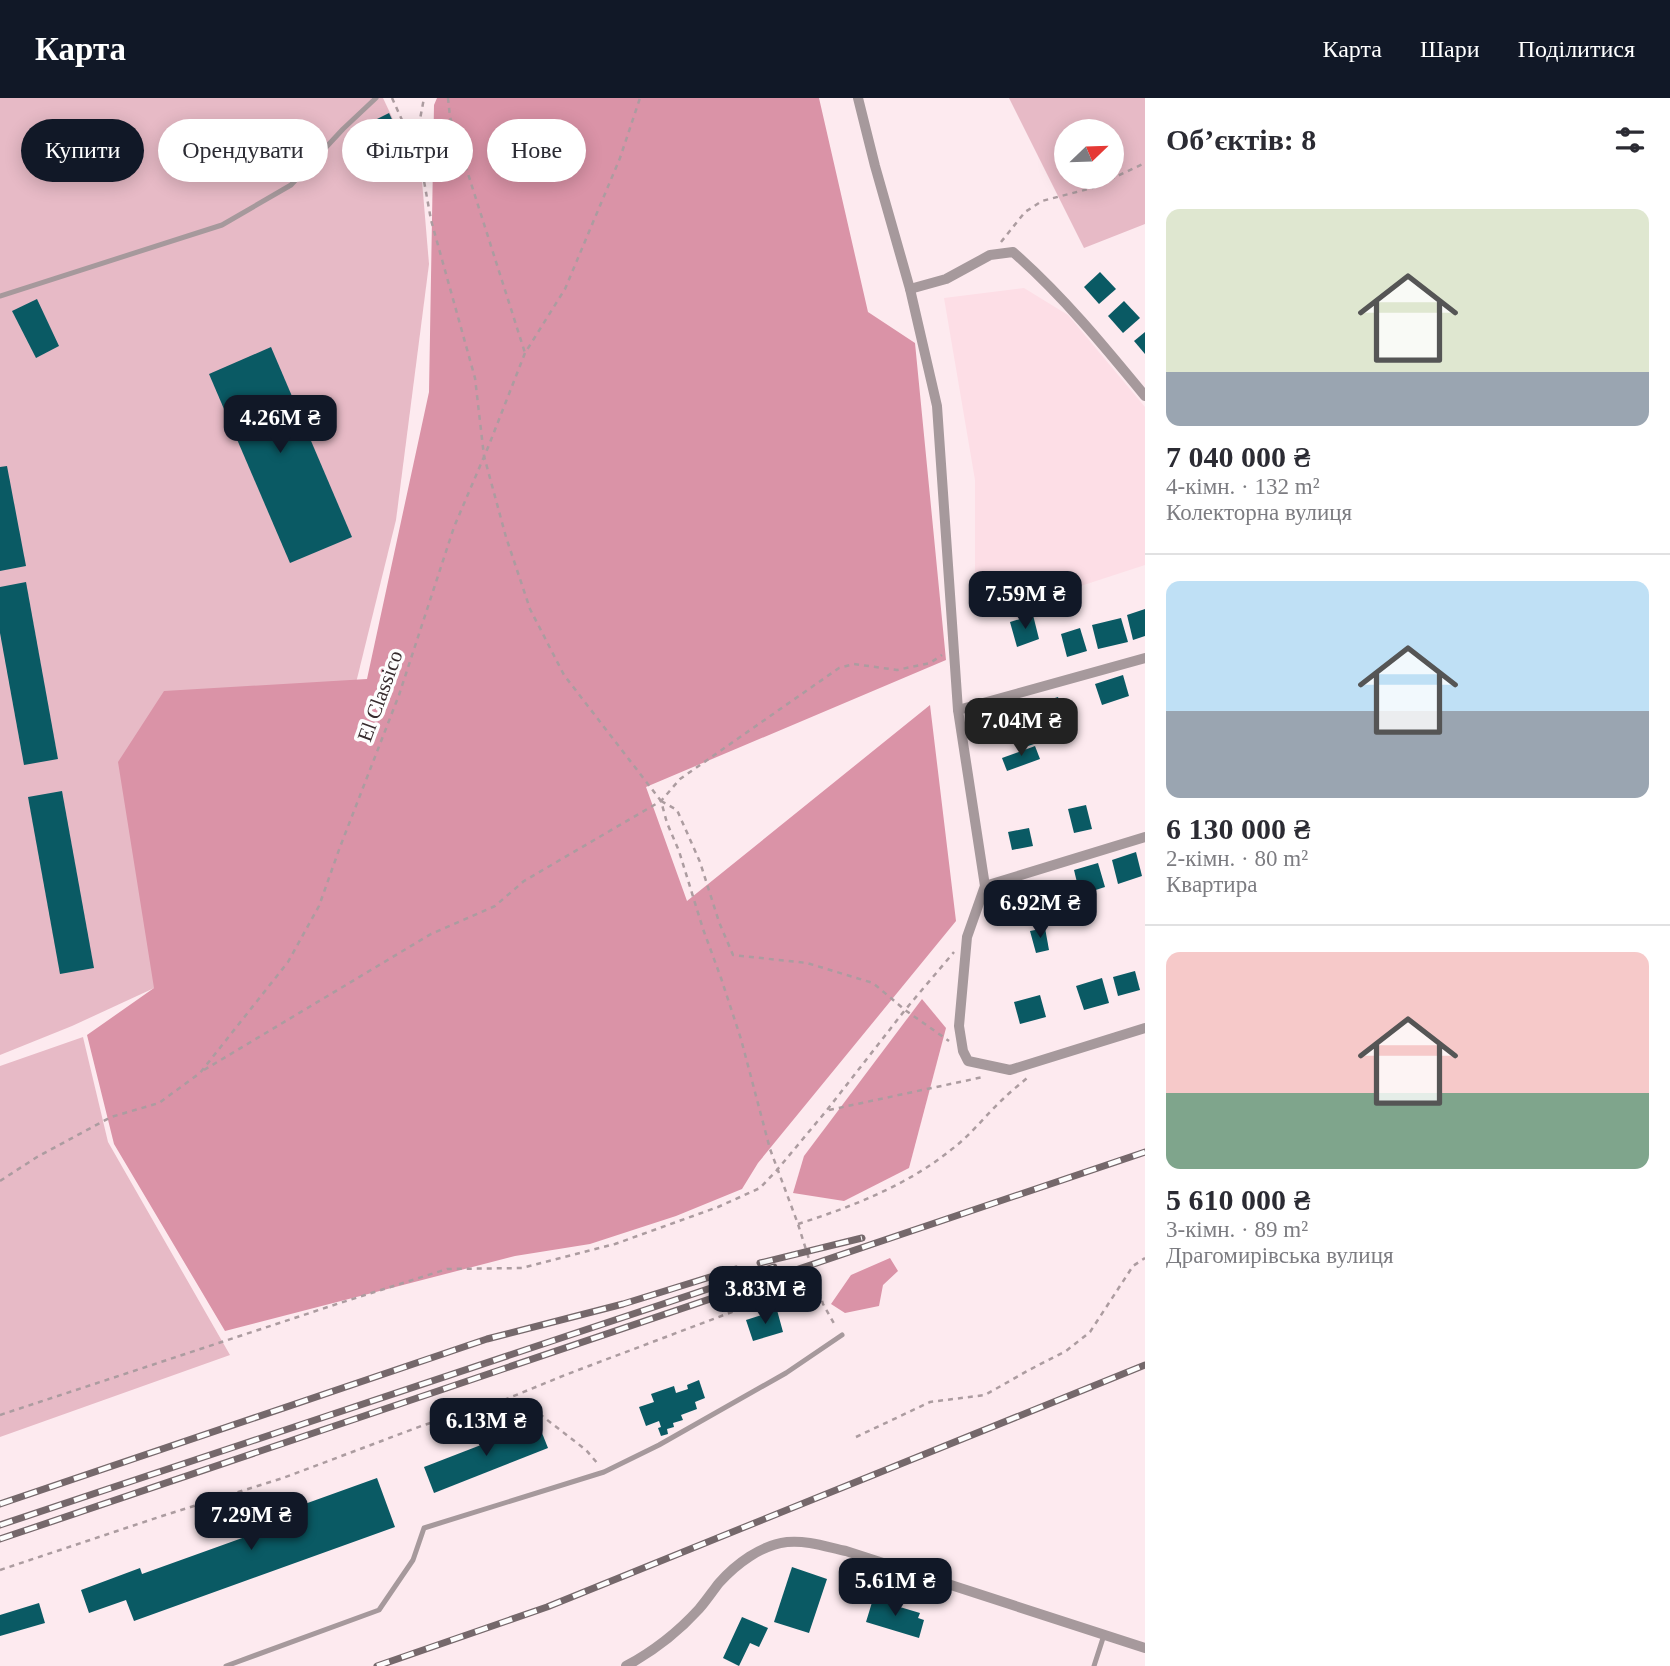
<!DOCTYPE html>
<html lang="uk">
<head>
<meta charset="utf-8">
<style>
  :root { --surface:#fff; --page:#f2f2f3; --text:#2b2b33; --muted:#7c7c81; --line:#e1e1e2; --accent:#111827 }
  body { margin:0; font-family:"Times New Roman",serif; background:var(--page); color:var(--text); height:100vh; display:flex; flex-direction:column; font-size:26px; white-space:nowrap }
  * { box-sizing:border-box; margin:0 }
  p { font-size:23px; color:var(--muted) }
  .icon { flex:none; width:38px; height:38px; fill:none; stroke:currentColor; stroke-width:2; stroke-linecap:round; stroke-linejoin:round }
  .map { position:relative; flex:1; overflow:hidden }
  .sheet { display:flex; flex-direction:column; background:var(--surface); width:525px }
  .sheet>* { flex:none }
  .top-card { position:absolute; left:21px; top:21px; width:665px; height:63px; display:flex; gap:14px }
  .needle { width:46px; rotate:67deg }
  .buttons { position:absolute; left:1054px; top:21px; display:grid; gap:14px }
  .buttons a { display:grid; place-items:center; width:70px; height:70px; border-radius:50%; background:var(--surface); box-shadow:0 4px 18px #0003; font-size:35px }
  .price { position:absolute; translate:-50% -60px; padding:0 16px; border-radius:14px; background:var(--accent); color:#fff; font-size:23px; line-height:46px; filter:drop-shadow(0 2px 4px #0008) }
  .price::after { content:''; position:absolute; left:50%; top:42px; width:21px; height:16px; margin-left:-10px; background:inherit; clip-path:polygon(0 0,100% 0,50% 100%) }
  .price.current { background:#222; color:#fff }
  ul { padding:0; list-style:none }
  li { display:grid; align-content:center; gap:14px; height:371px; padding:0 21px }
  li+li { border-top:2px solid var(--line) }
  li span { display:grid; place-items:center; height:217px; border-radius:14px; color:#555 }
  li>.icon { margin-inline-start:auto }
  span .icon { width:126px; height:126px; fill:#fffc; stroke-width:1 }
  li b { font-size:30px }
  h2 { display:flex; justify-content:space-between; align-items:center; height:84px; padding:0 21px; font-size:30px }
  .pill { padding:0 24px; border-radius:32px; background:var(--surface); box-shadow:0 4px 18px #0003; font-size:24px; line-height:63px }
  .pill.current { background:var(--accent); color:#fff }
  header { display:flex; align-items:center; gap:42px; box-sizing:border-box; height:98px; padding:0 35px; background:var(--accent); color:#fff }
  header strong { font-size:33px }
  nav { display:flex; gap:38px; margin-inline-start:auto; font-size:24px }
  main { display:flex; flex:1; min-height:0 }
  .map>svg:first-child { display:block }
</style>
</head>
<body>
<header>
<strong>Карта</strong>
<nav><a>Карта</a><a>Шари</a><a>Поділитися</a></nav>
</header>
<main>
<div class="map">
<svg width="1145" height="1568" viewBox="0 0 1145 1568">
  <rect width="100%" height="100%" fill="#fdeaef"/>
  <path fill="#fddee6" d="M 1024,190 L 1068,217 L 1145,309 L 1145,467 L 1047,499 L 975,494 L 975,382 L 944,200 Z"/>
  <g fill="#e7bac6" fill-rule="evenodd">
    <path d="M 0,0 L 383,0 L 422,83 L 429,166 L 396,422 L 328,699 L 267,838 L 72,928 L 0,957 Z"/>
    <path d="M 1009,0 L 1145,0 L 1145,126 L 1084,150 ZM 1111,33 L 1111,79 L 1066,79 L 1066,33 Z"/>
    <path d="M 83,939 L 108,1044 L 230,1257 L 0,1339 L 0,968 Z"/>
  </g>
  <g fill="#da93a7">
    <path d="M 437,0 L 819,0 L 868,214 L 915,245 L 946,562 L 646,689 L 687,803 L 930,607 L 956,823 L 758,1065 L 742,1091 L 676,1118 L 590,1146 L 515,1158 L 225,1233 L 114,1046 L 87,937 L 154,890 L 118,664 L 164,593 L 367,581 L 429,294 L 434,7 Z"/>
    <path d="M 922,901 L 946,930 L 909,1070 L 844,1103 L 793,1095 L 804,1058 Z"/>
    <path d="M 890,1160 L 898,1173 L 883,1187 L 879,1208 L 845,1215 L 831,1206 L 851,1177 Z"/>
  </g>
  <g fill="#0a5a64">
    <path d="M 389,15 L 404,47 L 382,57 L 367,26 Z"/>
    <path d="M 1100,174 L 1116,191 L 1099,206 L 1084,189 Z"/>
    <path d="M 37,201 L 59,248 L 36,260 L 12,213 Z"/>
    <path d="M 1124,203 L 1140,220 L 1123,235 L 1108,218 Z"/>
    <path d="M 1145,234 L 1145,256 L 1134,243 Z"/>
    <path d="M 271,249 L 352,439 L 290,465 L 209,276 Z"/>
    <path d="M 7,368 L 26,468 L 0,473 L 0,369 Z"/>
    <path d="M 26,484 L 58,661 L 24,667 L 0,535 L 0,489 Z"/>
    <path d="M 1145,511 L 1145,538 L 1133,542 L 1127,517 Z"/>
    <path d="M 1033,517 L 1039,541 L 1017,549 L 1010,524 Z"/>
    <path d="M 1121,520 L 1128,544 L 1098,551 L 1092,527 Z"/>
    <path d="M 1080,530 L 1087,553 L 1067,559 L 1061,536 Z"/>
    <path d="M 1123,577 L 1129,598 L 1102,607 L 1095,586 Z"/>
    <path d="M 1058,599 L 1064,618 L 1042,625 L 1036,606 Z"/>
    <path d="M 1036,615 L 1043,643 L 1028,648 L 1020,619 Z"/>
    <path d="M 1035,648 L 1040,661 L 1007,673 L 1002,660 Z"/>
    <path d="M 62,693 L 94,870 L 60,876 L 28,699 Z"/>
    <path d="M 1086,707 L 1092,731 L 1074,735 L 1068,711 Z"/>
    <path d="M 1029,730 L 1033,748 L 1012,752 L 1008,734 Z"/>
    <path d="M 1136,754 L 1142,778 L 1118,786 L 1112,762 Z"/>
    <path d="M 1098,765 L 1105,789 L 1080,797 L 1074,772 Z"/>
    <path d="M 1045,830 L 1049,852 L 1036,855 L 1030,833 Z"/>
    <path d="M 1135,873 L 1140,892 L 1118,898 L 1113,879 Z"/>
    <path d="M 1102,880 L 1109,905 L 1084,912 L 1076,888 Z"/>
    <path d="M 1040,897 L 1046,919 L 1020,926 L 1014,904 Z"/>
    <path d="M 777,1212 L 783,1234 L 753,1243 L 746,1222 Z"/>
    <path d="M 699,1282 L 705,1300 L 695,1304 L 697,1311 L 681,1317 L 683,1322 L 673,1325 L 674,1329 L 667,1331 L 668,1336 L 661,1338 L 658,1330 L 661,1329 L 659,1323 L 646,1328 L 639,1309 L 654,1304 L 651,1296 L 674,1288 L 676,1295 L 688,1291 L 687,1287 Z"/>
    <path d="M 538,1325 L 548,1350 L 434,1395 L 424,1369 Z"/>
    <path d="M 377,1380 L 395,1429 L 134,1523 L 126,1502 L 89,1515 L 81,1492 L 140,1470 L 142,1476 L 245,1439 L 241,1429 Z"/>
    <path d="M 792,1469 L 827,1481 L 809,1535 L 774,1524 Z"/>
    <path d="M 873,1501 L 920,1515 L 918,1520 L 924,1522 L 919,1540 L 866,1524 Z"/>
    <path d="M 39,1505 L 45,1525 L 0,1538 L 0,1517 Z"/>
    <path d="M 742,1519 L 768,1530 L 759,1549 L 750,1545 L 739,1568 L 723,1560 Z"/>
  </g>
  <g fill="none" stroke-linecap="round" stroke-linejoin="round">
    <g stroke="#ac9ca0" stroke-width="2.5" stroke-dasharray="5 5" stroke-linecap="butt">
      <path d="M 392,0 L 412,44 L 424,83 L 431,122 L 475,280 L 484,358 L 506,439 L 530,511 L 564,577 L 661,703 L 667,725 L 679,753 L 703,831 L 721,880 L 741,941 L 770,1051 L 798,1126 L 823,1206 L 836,1229"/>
      <path d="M 448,0 L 450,19 L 525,255"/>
      <path d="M 415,48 L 424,0"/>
      <path d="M 1001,144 L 1025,114 L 1042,103 L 1092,90 L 1145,65"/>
      <path d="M 661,703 L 677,712 L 700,764 L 719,824 L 733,857 L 807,865 L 873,885 L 905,912 L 949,943"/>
      <path d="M 204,972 L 431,836 L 495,808 L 524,783 L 661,703 L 680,681 L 839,570 L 854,566 L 897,572 L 930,565 L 942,557"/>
      <path d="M 829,1012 L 983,979"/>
      <path d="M 0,1083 L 37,1059 L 111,1019 L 159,1005 L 200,975 L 288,864 L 319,808 L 340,749 L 399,597 L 454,429 L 489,347 L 525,255 L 565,191 L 620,60 L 640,0"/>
      <path d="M 798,1126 C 854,1108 911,1086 957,1047 C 973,1034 987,1016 1003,1001 C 1010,994 1019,987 1027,980"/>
      <path d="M 504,1302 L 565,1277 L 814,1183"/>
      <path d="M 0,1317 L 340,1205 L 447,1171 L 522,1170 L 615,1146 L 718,1109 L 760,1090 L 777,1072 L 827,1012 L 905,912 L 954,854"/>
      <path d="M 856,1339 L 930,1304 L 985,1297 L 1029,1272 L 1066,1253 L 1090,1234 L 1133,1168 L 1145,1160"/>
      <path d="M 0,1472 L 162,1418 L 283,1380 L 424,1327 L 504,1302 L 537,1314 L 586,1352 L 598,1366"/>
    </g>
    <g stroke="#a6999c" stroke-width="5">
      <path d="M 0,198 L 222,127 L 291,87 L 343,31 L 376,0"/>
      <path d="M 226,1568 L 379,1512 L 413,1462 L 424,1430 L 604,1374 L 659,1347 L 786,1275 L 842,1237"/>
      <path d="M 1094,1568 L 1104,1537"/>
    </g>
    <g stroke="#a6999c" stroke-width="10">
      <path d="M 858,0 L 875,68 L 910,191 L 937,308 L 958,612 L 985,788 L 967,839 L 959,928 L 963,953 L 968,963 L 1010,972 L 1145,930"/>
      <path d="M 910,191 L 946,181 L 990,157 L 1013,154 C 1062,197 1104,248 1145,298"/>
      <path d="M 958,612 L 1145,560"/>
      <path d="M 985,788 L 1145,739"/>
      <path d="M 626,1568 C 652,1554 679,1533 699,1511 C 706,1503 712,1494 719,1485 C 736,1466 761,1447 787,1444 C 807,1442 827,1449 846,1453 L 1145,1550"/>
    </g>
    <g stroke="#75686b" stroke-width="7">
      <g id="rail">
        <path d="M 760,1165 L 862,1140"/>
        <path d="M 0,1406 L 487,1241 L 623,1206 L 736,1171"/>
        <path d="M 0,1427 L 774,1169"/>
        <path d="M 0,1441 L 1145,1054"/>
        <path d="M 377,1568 L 547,1509 L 1145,1267"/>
      </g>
    </g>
    <use href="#rail" stroke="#fdfdfd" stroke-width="4.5" stroke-dasharray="13" stroke-linecap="butt"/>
  </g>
  <g text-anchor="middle" stroke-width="7" stroke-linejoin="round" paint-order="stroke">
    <g font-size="21" fill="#362b2d" stroke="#fdfdfd">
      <text transform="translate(380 598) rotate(-70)" y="7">El Classico</text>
    </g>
  </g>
</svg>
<div class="buttons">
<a><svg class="needle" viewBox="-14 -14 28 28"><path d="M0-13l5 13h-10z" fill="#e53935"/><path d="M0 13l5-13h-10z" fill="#7c7c81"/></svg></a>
</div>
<b class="price" style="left:280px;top:357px">4.26M ₴</b>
<b class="price" style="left:1025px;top:533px">7.59M ₴</b>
<b class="price current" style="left:1021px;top:660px">7.04M ₴</b>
<b class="price" style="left:1040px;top:842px">6.92M ₴</b>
<b class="price" style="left:765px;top:1228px">3.83M ₴</b>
<b class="price" style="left:486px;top:1360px">6.13M ₴</b>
<b class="price" style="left:251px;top:1454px">7.29M ₴</b>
<b class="price" style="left:895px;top:1520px">5.61M ₴</b>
<div class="top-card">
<a class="pill current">Купити</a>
<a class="pill">Орендувати</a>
<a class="pill">Фільтри</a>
<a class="pill">Нове</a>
</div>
</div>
<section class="sheet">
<h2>Об’єктів: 8<svg class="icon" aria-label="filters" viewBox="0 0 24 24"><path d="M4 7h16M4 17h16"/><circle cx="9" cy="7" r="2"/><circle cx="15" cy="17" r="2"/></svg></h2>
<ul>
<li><span style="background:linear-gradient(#dfe7d0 75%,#9aa5b1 0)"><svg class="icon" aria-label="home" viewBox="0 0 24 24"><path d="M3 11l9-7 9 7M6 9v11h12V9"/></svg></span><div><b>7 040 000 ₴</b><p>4-кімн. · 132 m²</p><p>Колекторна вулиця</p></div></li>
<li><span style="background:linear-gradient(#bfe0f5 60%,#9aa5b1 0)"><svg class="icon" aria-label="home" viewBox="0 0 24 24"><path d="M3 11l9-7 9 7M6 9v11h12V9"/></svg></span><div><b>6 130 000 ₴</b><p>2-кімн. · 80 m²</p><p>Квартира</p></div></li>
<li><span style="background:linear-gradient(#f6c9c9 65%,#7fa58c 0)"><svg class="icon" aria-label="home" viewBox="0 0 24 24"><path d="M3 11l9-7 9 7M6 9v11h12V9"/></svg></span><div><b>5 610 000 ₴</b><p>3-кімн. · 89 m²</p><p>Драгомирівська вулиця</p></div></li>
</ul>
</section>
</main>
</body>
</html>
